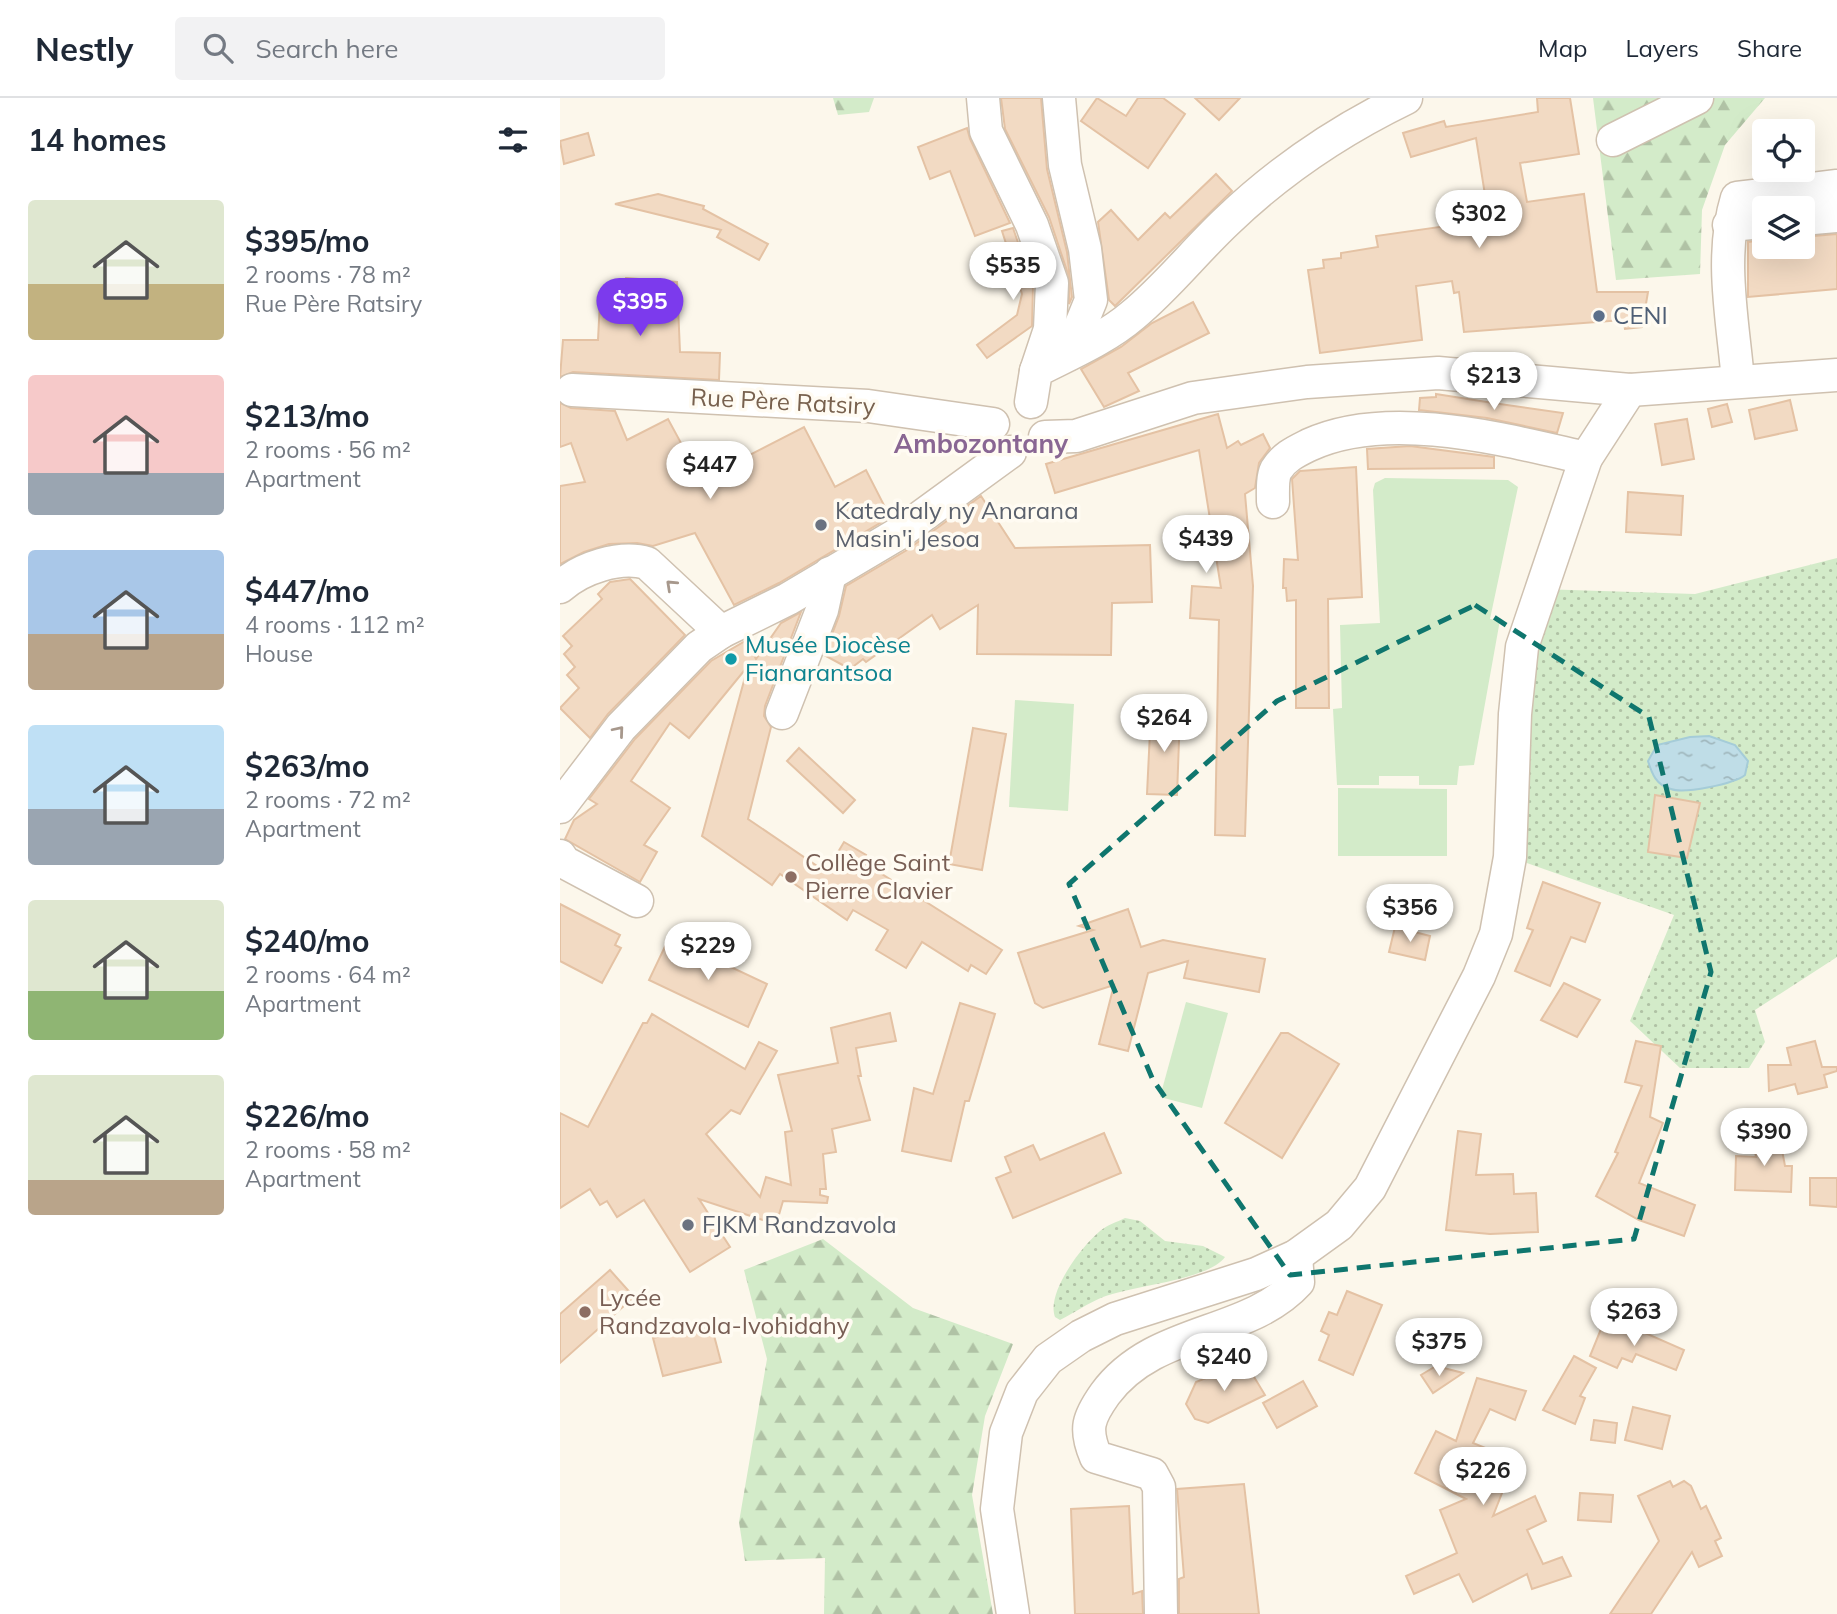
<!DOCTYPE html>
<html lang="en">
<head>
<meta charset="utf-8">
<style>
  :root { --surface:#fff; --page:#f2f2f3; --text:#1f2937; --muted:#747a83; --line:#e0e1e3; --accent:#7c3aed }
  body { margin:0; font-family:Mulish,sans-serif; background:var(--page); color:var(--text); height:100vh; display:flex; flex-direction:column; font-size:26px; white-space:nowrap }
  * { box-sizing:border-box; margin:0 }
  p { font-size:23px; color:var(--muted) }
  .icon { flex:none; width:38px; height:38px; fill:none; stroke:currentColor; stroke-width:2; stroke-linecap:round; stroke-linejoin:round }
  .map { position:relative; flex:1; overflow:hidden }
  .drawer { display:flex; flex-direction:column; background:var(--surface); width:560px }
  .drawer>* { flex:none }
  .fabs { position:absolute; left:1192px; top:21px; display:grid; gap:14px }
  .fabs a { display:grid; place-items:center; width:63px; height:63px; border-radius:7px; background:var(--surface); box-shadow:0 7px 28px #0002; font-size:35px }
  .price { position:absolute; translate:-50% -60px; padding:0 16px; border-radius:24px; background:#fff; color:#222; font-size:23px; line-height:46px; filter:drop-shadow(0 2px 4px #0008) }
  .price::after { content:''; position:absolute; left:50%; top:42px; width:21px; height:16px; margin-left:-10px; background:inherit; clip-path:polygon(0 0,100% 0,50% 100%) }
  .price.selected { background:var(--accent); color:#fff }
  ul { padding:0; list-style:none }
  li { display:flex; align-items:center; gap:21px; height:175px; padding:0 28px }
  li span { display:grid; place-items:center; flex:none; width:196px; height:140px; border-radius:7px; color:#555 }
  li>.icon { margin-inline-start:auto }
  span .icon { width:84px; height:84px; fill:#fffc; stroke-width:1 }
  li b { font-size:30px }
  h2 { display:flex; justify-content:space-between; align-items:center; height:84px; padding:0 28px; font-size:30px }
  header { display:flex; align-items:center; gap:42px; box-sizing:border-box; height:98px; padding:0 35px; background:var(--surface); border-bottom:2px solid var(--line) }
  header strong { font-size:33px }
  nav { display:flex; gap:38px; margin-inline-start:auto; font-size:24px }
  .search { width:490px; height:63px; background:var(--page); display:flex; align-items:center; gap:18px; box-sizing:border-box; padding:0 24px; border-radius:7px; color:var(--muted); font-size:26px }
  main { display:flex; flex:1; min-height:0 }
  .map>svg:first-child { display:block }
</style>
</head>
<body>
<header>
<strong>Nestly</strong>
<div class="search"><svg class="icon" aria-label="search" viewBox="0 0 24 24"><circle cx="10" cy="10" r="6"/><path d="M15 15l6 6"/></svg>Search here</div>
<nav><a>Map</a><a>Layers</a><a>Share</a></nav>
</header>
<main>
<section class="drawer">
<h2>14 homes<svg class="icon" aria-label="filters" viewBox="0 0 24 24"><path d="M4 7h16M4 17h16"/><circle cx="9" cy="7" r="2"/><circle cx="15" cy="17" r="2"/></svg></h2>
<ul>
<li><span style="background:linear-gradient(#dfe7d0 60%,#c2b280 0)"><svg class="icon" aria-label="home" viewBox="0 0 24 24"><path d="M3 11l9-7 9 7M6 9v11h12V9"/></svg></span><div><b>$395/mo</b><p>2 rooms · 78 m²</p><p>Rue Père Ratsiry</p></div></li>
<li><span style="background:linear-gradient(#f6c9c9 70%,#9aa5b1 0)"><svg class="icon" aria-label="home" viewBox="0 0 24 24"><path d="M3 11l9-7 9 7M6 9v11h12V9"/></svg></span><div><b>$213/mo</b><p>2 rooms · 56 m²</p><p>Apartment</p></div></li>
<li><span style="background:linear-gradient(#a9c7e8 60%,#b9a48a 0)"><svg class="icon" aria-label="home" viewBox="0 0 24 24"><path d="M3 11l9-7 9 7M6 9v11h12V9"/></svg></span><div><b>$447/mo</b><p>4 rooms · 112 m²</p><p>House</p></div></li>
<li><span style="background:linear-gradient(#bfe0f5 60%,#9aa5b1 0)"><svg class="icon" aria-label="home" viewBox="0 0 24 24"><path d="M3 11l9-7 9 7M6 9v11h12V9"/></svg></span><div><b>$263/mo</b><p>2 rooms · 72 m²</p><p>Apartment</p></div></li>
<li><span style="background:linear-gradient(#dfe7d0 65%,#8fb573 0)"><svg class="icon" aria-label="home" viewBox="0 0 24 24"><path d="M3 11l9-7 9 7M6 9v11h12V9"/></svg></span><div><b>$240/mo</b><p>2 rooms · 64 m²</p><p>Apartment</p></div></li>
<li><span style="background:linear-gradient(#dfe7d0 75%,#b9a48a 0)"><svg class="icon" aria-label="home" viewBox="0 0 24 24"><path d="M3 11l9-7 9 7M6 9v11h12V9"/></svg></span><div><b>$226/mo</b><p>2 rooms · 58 m²</p><p>Apartment</p></div></li>
</ul>
</section>
<div class="map">
<svg width="1277" height="1516" viewBox="0 0 1277 1516">
  <defs>
    <pattern id="grass-dots" width="8" height="8" patternUnits="userSpaceOnUse" patternTransform="scale(1.75)"><rect width="8" height="8" fill="#d3ebc9"/><path d="M2 2h.1M6 6h.1" fill="none" stroke="#b0c2a5" stroke-width="1.8" stroke-linecap="round"/></pattern>
    <pattern id="forest-firs" width="22" height="20" patternUnits="userSpaceOnUse" patternTransform="scale(1.75)"><rect width="22" height="20" fill="#d3ebc9"/><path d="M5 1l3.5 6h-7zM16 11l3.5 6h-7z" fill="#b0c2a5"/></pattern>
    <pattern id="water-ripples" width="26" height="14" patternUnits="userSpaceOnUse" patternTransform="scale(1.75)"><rect width="26" height="14" fill="#bfdde7"/><path d="M2 4q2-2 4 0t4 0M15 11q2-2 4 0t4 0" fill="none" stroke="#a0b7bd"/></pattern>
  </defs>
  <rect width="100%" height="100%" fill="#fcf7eb"/>
  <g fill="url(#grass-dots)">
    <path d="M 1277,460 L 1277,859 L 1195,912 L 1205,944 L 1189,970 L 1120,970 L 1070,923 L 1114,817 L 950,759 L 980,491 L 1135,496 Z"/>
    <path d="M 565,1120 L 580,1123 L 605,1143 L 643,1148 L 665,1159 C 649,1182 571,1188 543,1199 C 528,1205 514,1215 500,1222 L 495,1219 C 486,1195 521,1149 540,1133 C 547,1127 557,1124 565,1120 Z"/>
  </g>
  <g fill="url(#forest-firs)">
    <path d="M 273,0 L 314,0 L 309,14 L 278,17 Z"/>
    <path d="M 1033,0 L 1205,0 L 1165,47 L 1142,112 L 1140,176 L 1056,182 Z"/>
    <path d="M 263,1141 L 353,1210 L 453,1246 L 425,1318 L 412,1397 L 433,1516 L 264,1516 L 265,1460 L 185,1463 L 179,1424 L 207,1261 L 184,1172 Z"/>
  </g>
  <g fill="#d3ebc9">
    <path d="M 825,380 L 948,382 L 958,389 L 930,521 L 940,522 L 914,667 L 899,668 L 897,687 L 859,687 L 859,678 L 819,678 L 819,687 L 777,687 L 773,611 L 782,610 L 780,527 L 820,525 L 813,392 L 815,385 Z"/>
    <path d="M 455,602 L 514,606 L 508,713 L 449,709 Z"/>
    <path d="M 778,690 L 887,691 L 887,758 L 778,758 Z"/>
    <path d="M 626,904 L 668,915 L 642,1010 L 600,999 Z"/>
  </g>
  <path fill="url(#water-ripples)" stroke="#a5ccd8" stroke-width="2" d="M 1149,638 L 1175,647 L 1188,663 L 1185,677 C 1174,686 1124,696 1111,691 C 1096,687 1092,676 1088,663 L 1097,647 L 1130,639 Z"/>
  <g fill="#f2dac3" stroke="#e4c2a4" stroke-width="2">
    <path d="M 441,0 L 481,0 L 487,71 L 507,154 L 512,199 L 509,206 L 509,179 L 489,119 L 445,31 Z"/>
    <path d="M 537,0 L 566,18 L 578,0 L 603,0 L 625,16 L 588,70 L 521,23 Z"/>
    <path d="M 635,0 L 680,0 L 659,22 Z"/>
    <path d="M 977,0 L 1010,0 L 1019,56 L 960,65 L 967,104 L 1024,96 L 1037,194 L 1088,194 L 1082,229 L 1065,231 L 1063,222 L 904,234 L 899,194 L 894,195 L 892,183 L 856,188 L 862,242 L 760,255 L 748,172 L 764,170 L 763,162 L 781,160 L 781,155 L 818,149 L 816,138 L 929,122 L 916,40 L 851,59 L 843,35 L 884,23 L 886,29 L 978,14 Z"/>
    <path d="M 407,30 L 410,41 L 450,125 L 415,138 L 390,73 L 370,81 L 358,49 Z"/>
    <path d="M 28,35 L 34,57 L 4,66 L 0,43 Z"/>
    <path d="M 656,76 L 672,93 L 555,208 L 549,202 L 538,124 L 551,112 L 578,142 L 605,115 L 610,120 Z"/>
    <path d="M 98,96 L 144,108 L 143,111 L 208,146 L 199,162 L 157,139 L 161,132 L 55,106 Z"/>
    <path d="M 453,130 L 473,188 L 472,228 L 427,260 L 417,247 L 457,217 L 462,196 L 442,133 Z"/>
    <path d="M 1277,136 L 1277,191 L 1188,199 L 1188,144 L 1204,142 L 1204,149 L 1242,149 L 1242,139 Z"/>
    <path d="M 66,180 L 117,184 L 120,254 L 160,255 L 159,282 L 13,274 L 0,279 L 3,242 L 38,242 L 40,203 L 64,204 Z"/>
    <path d="M 633,204 L 649,235 L 568,275 L 579,293 L 544,309 L 521,271 L 561,249 L 592,225 Z"/>
    <path d="M 876,296 L 933,305 L 1003,315 L 997,335 L 927,320 L 859,312 L 860,300 L 876,299 Z"/>
    <path d="M 1230,302 L 1237,332 L 1195,341 L 1189,312 Z"/>
    <path d="M 0,305 L 11,310 L 55,313 L 67,342 L 108,321 L 141,382 L 244,329 L 275,389 L 306,372 L 330,419 L 219,485 L 174,507 L 135,435 L 93,448 L 77,445 L 49,446 L 24,454 L 0,466 L 0,388 L 25,384 L 11,345 L 0,349 Z"/>
    <path d="M 1167,306 L 1172,324 L 1152,329 L 1148,311 Z"/>
    <path d="M 658,316 L 667,350 L 678,343 L 681,347 L 703,336 L 710,350 L 699,365 L 695,390 L 685,396 L 693,488 L 685,738 L 655,737 L 659,522 L 630,520 L 632,488 L 661,490 L 639,352 L 495,395 L 486,366 Z"/>
    <path d="M 1127,321 L 1134,361 L 1102,367 L 1095,326 Z"/>
    <path d="M 850,348 L 934,359 L 934,370 L 808,371 L 807,351 Z"/>
    <path d="M 796,369 L 802,499 L 768,501 L 769,610 L 736,610 L 736,502 L 727,503 L 726,490 L 723,490 L 724,461 L 738,462 L 732,381 L 740,373 Z"/>
    <path d="M 1068,394 L 1123,398 L 1121,437 L 1066,434 Z"/>
    <path d="M 421,398 L 455,450 L 590,447 L 592,504 L 552,505 L 551,557 L 417,556 L 418,507 L 380,531 L 372,517 L 306,564 L 303,561 L 290,571 L 264,557 L 279,518 L 286,488 L 347,452 Z"/>
    <path d="M 70,481 L 125,537 L 48,616 L 30,640 L 0,610 L 19,590 L 7,577 L 15,569 L 4,556 L 12,548 L 3,538 L 42,501 L 38,496 L 50,484 Z"/>
    <path d="M 241,514 L 205,608 L 204,618 L 211,629 L 188,721 L 266,774 L 284,744 L 306,757 L 303,764 L 442,852 L 426,876 L 411,867 L 408,873 L 362,844 L 346,870 L 316,852 L 328,832 L 293,812 L 287,822 L 220,776 L 212,787 L 142,738 L 188,568 L 129,640 L 110,625 L 71,683 L 110,710 L 84,747 L 97,754 L 80,784 L 5,741 L 14,722 L 37,706 L 29,701 L 75,641 L 151,563 L 187,542 L 196,561 L 221,525 Z"/>
    <path d="M 591,613 L 620,616 L 617,697 L 587,696 Z"/>
    <path d="M 413,630 L 446,636 L 422,772 L 389,766 Z"/>
    <path d="M 239,650 L 295,702 L 283,715 L 227,663 Z"/>
    <path d="M 1095,697 L 1140,705 L 1127,760 L 1088,754 Z"/>
    <path d="M 983,784 L 1040,805 L 1025,844 L 1011,839 L 990,888 L 955,873 L 973,832 L 967,830 Z"/>
    <path d="M 0,806 L 60,837 L 55,847 L 61,850 L 42,885 L 0,863 Z"/>
    <path d="M 568,811 L 581,849 L 603,842 L 705,861 L 699,894 L 624,880 L 628,863 L 588,875 L 568,953 L 539,946 L 554,887 L 483,910 L 475,905 L 458,855 L 533,832 L 519,828 Z"/>
    <path d="M 835,829 L 870,838 L 865,862 L 829,854 Z"/>
    <path d="M 109,840 L 207,886 L 188,929 L 89,882 Z"/>
    <path d="M 1004,885 L 1040,902 L 1017,939 L 981,922 Z"/>
    <path d="M 400,905 L 435,916 L 409,1003 L 405,1003 L 391,1063 L 342,1053 L 354,990 L 373,996 Z"/>
    <path d="M 330,915 L 336,943 L 296,950 L 301,978 L 298,978 L 310,1022 L 272,1031 L 276,1054 L 263,1056 L 266,1091 L 260,1091 L 260,1097 L 268,1099 L 267,1105 L 223,1103 L 218,1120 L 227,1130 L 139,1101 L 170,1149 L 130,1174 L 84,1102 L 57,1119 L 47,1103 L 40,1107 L 30,1091 L 0,1110 L 0,1015 L 28,1029 L 83,925 L 87,925 L 92,916 L 185,971 L 199,944 L 217,953 L 180,1016 L 171,1012 L 146,1036 L 200,1099 L 206,1079 L 231,1087 L 225,1034 L 232,1033 L 218,977 L 278,965 L 271,930 Z"/>
    <path d="M 721,935 L 728,935 L 779,966 L 722,1060 L 665,1025 Z"/>
    <path d="M 1076,943 L 1101,948 L 1090,1019 L 1103,1025 L 1079,1085 L 1135,1107 L 1124,1138 L 1079,1122 L 1036,1098 L 1058,1055 L 1055,1054 L 1082,988 L 1065,984 Z"/>
    <path d="M 1255,943 L 1262,969 L 1277,969 L 1277,973 L 1264,977 L 1267,989 L 1238,996 L 1235,986 L 1209,993 L 1208,967 L 1231,967 L 1227,950 Z"/>
    <path d="M 898,1033 L 921,1036 L 916,1077 L 953,1076 L 954,1096 L 976,1095 L 978,1134 L 930,1136 L 886,1132 Z"/>
    <path d="M 544,1035 L 561,1075 L 453,1120 L 436,1080 L 451,1074 L 445,1059 L 473,1047 L 480,1062 Z"/>
    <path d="M 1219,1036 L 1225,1068 L 1232,1068 L 1231,1094 L 1175,1092 L 1176,1058 L 1196,1059 L 1193,1041 Z"/>
    <path d="M 1250,1080 L 1277,1080 L 1277,1109 L 1250,1107 Z"/>
    <path d="M 50,1172 L 74,1199 L 0,1265 L 0,1216 Z"/>
    <path d="M 787,1193 L 822,1207 L 793,1277 L 759,1262 L 769,1237 L 761,1233 L 769,1214 L 777,1217 Z"/>
    <path d="M 902,1224 L 915,1238 L 890,1262 L 877,1248 Z"/>
    <path d="M 151,1226 L 161,1264 L 103,1278 L 93,1240 Z"/>
    <path d="M 1043,1226 L 1063,1235 L 1067,1227 L 1124,1252 L 1116,1272 L 1076,1256 L 1072,1264 L 1062,1260 L 1057,1270 L 1030,1258 Z"/>
    <path d="M 1014,1258 L 1036,1270 L 1020,1298 L 1025,1300 L 1015,1326 L 983,1312 Z"/>
    <path d="M 685,1264 L 705,1297 L 648,1325 L 635,1321 L 626,1306 L 636,1284 Z"/>
    <path d="M 876,1268 L 903,1275 L 873,1295 L 861,1277 Z"/>
    <path d="M 917,1280 L 966,1293 L 955,1322 L 930,1311 L 913,1345 L 955,1362 L 933,1418 L 975,1398 L 986,1423 L 967,1432 L 983,1466 L 1002,1459 L 1011,1478 L 972,1491 L 967,1476 L 913,1504 L 899,1476 L 854,1496 L 846,1478 L 897,1455 L 880,1412 L 906,1401 L 855,1375 L 876,1333 L 896,1343 Z"/>
    <path d="M 743,1283 L 757,1308 L 717,1330 L 703,1305 Z"/>
    <path d="M 1073,1309 L 1110,1318 L 1102,1351 L 1065,1342 Z"/>
    <path d="M 1034,1322 L 1057,1325 L 1055,1345 L 1031,1342 Z"/>
    <path d="M 1110,1383 L 1113,1389 L 1124,1383 L 1131,1388 L 1141,1411 L 1146,1408 L 1161,1440 L 1155,1443 L 1162,1458 L 1139,1469 L 1132,1454 L 1091,1516 L 1050,1516 L 1099,1443 L 1078,1398 Z"/>
    <path d="M 684,1386 L 699,1516 L 619,1516 L 619,1481 L 624,1479 L 617,1391 Z"/>
    <path d="M 1020,1395 L 1053,1397 L 1051,1424 L 1018,1422 Z"/>
    <path d="M 569,1408 L 573,1496 L 582,1493 L 583,1516 L 515,1516 L 511,1411 Z"/>
  </g>
  <g fill="none" stroke-linecap="round" stroke-linejoin="round">
    <g stroke="#cfc1b0" stroke-width="35">
      <g id="minor">
        <path d="M 423,0 L 426,33 L 472,127 L 492,185 L 490,231 L 476,273"/>
        <path d="M 499,0 L 505,67 L 525,151 L 531,202 L 509,256"/>
        <path d="M 1053,42 L 1137,0"/>
        <path d="M 1242,121 L 1277,118"/>
        <path d="M 1169,127 L 1204,124"/>
        <path d="M 1178,283 C 1173,223 1159,159 1177,100 L 1277,88"/>
        <path d="M 12,292 L 308,308 L 433,326"/>
        <path d="M 471,304 L 476,273 C 509,256 545,241 573,217 C 607,189 635,153 667,123 C 720,72 780,32 846,0"/>
        <path d="M 485,339 L 516,338 L 633,300 L 747,284 L 878,275 L 1070,292 L 1277,277"/>
        <path d="M 713,404 C 713,395 712,380 716,372 C 724,359 735,354 749,347 C 829,310 945,342 1026,360"/>
        <path d="M 0,489 C 21,470 60,457 87,465 L 161,534"/>
        <path d="M 222,615 L 262,512 L 270,475"/>
        <path d="M 0,709 L 61,629 L 139,549 L 161,534 L 228,501 L 336,437 L 450,354"/>
        <path d="M 0,758 L 4,764 L 77,803"/>
        <path d="M 453,1516 L 437,1411 L 446,1335 L 462,1294 L 488,1261 L 521,1238 L 555,1221 L 696,1176 L 736,1158 L 779,1127 L 810,1090 L 919,878 L 936,836 L 950,759 L 955,616 L 962,549 L 1026,360 L 1070,292"/>
        <path d="M 601,1516 L 599,1389 L 592,1376 L 536,1359 C 524,1331 528,1320 545,1296 C 594,1229 688,1239 738,1184 L 736,1158"/>
      </g>
    </g>
    <use href="#minor" stroke="#fff" stroke-width="32"/>
  </g>
  <defs><path id="oneway-chevron" d="M-2-3.5L2.5 0L-2 3.5" fill="none" stroke-width="1.6" stroke-linecap="round" stroke-linejoin="round" transform="scale(1.75)"/></defs>
  <g stroke="#a7988c">
    <use href="#oneway-chevron" transform="translate(111 487) rotate(-137)"/>
    <use href="#oneway-chevron" transform="translate(59 633) rotate(-50)"/>
  </g>
  <path fill="none" stroke="#0f766e" stroke-width="5" stroke-dasharray="14 9" stroke-linejoin="round" d="M 915,507 L 1089,619 L 1151,874 L 1074,1141 L 730,1177 L 593,982 L 509,786 L 717,603 Z"/>
  <circle fill="#5c6f8a" stroke="#fffbf2" stroke-width="2.5" cx="1039" cy="218" r="7"/>
  <g fill="#6b7280" stroke="#fffbf2" stroke-width="2.5">
    <circle cx="261" cy="427" r="7"/>
    <circle cx="128" cy="1127" r="7"/>
  </g>
  <circle fill="#0f9aa8" stroke="#fffbf2" stroke-width="2.5" cx="171" cy="561" r="7"/>
  <g fill="#8d6e63" stroke="#fffbf2" stroke-width="2.5">
    <circle cx="231" cy="779" r="7"/>
    <circle cx="25" cy="1214" r="7"/>
  </g>
  <g text-anchor="middle" stroke-width="7" stroke-linejoin="round" paint-order="stroke">
    <g font-size="24" fill="#4e5e75" stroke="#fffbf2" text-anchor="start">
      <text x="1053" y="226">CENI</text>
    </g>
    <g font-size="24" fill="#78614e" stroke="#fffbf2">
      <text transform="translate(223 304) rotate(3)" y="8">Rue Père Ratsiry</text>
    </g>
    <g font-size="24" fill="#5b616d" stroke="#fffbf2" text-anchor="start">
      <text x="275" y="421">Katedraly ny Anarana<tspan x="275" dy="28">Masin'i Jesoa</tspan></text>
      <text x="142" y="1135">FJKM Randzavola</text>
    </g>
    <g font-size="24" fill="#0d838f" stroke="#fffbf2" text-anchor="start">
      <text x="185" y="555">Musée Diocèse<tspan x="185" dy="28">Fianarantsoa</tspan></text>
    </g>
    <g font-size="24" fill="#785e54" stroke="#fffbf2" text-anchor="start">
      <text x="245" y="773">Collège Saint<tspan x="245" dy="28">Pierre Clavier</tspan></text>
      <text x="39" y="1208">Lycée<tspan x="39" dy="28">Randzavola-Ivohidahy</tspan></text>
    </g>
    <g font-size="26" font-weight="bold" fill="#896693" stroke="#fffbf2">
      <text x="421" y="355">Ambozontany</text>
    </g>
  </g>
</svg>
<div class="fabs">
<a><svg class="icon" aria-label="locate" viewBox="0 0 24 24"><circle cx="12" cy="12" r="6"/><path d="M12 2v4M12 18v4M2 12h4M18 12h4"/></svg></a>
<a><svg class="icon" aria-label="layers" viewBox="0 0 24 24"><path d="M12 4l9 5-9 5-9-5zM3 14l9 5 9-5"/></svg></a>
</div>
<b class="price" style="left:919px;top:152px">$302</b>
<b class="price" style="left:453px;top:204px">$535</b>
<b class="price selected" style="left:80px;top:240px">$395</b>
<b class="price" style="left:934px;top:314px">$213</b>
<b class="price" style="left:150px;top:403px">$447</b>
<b class="price" style="left:646px;top:477px">$439</b>
<b class="price" style="left:604px;top:656px">$264</b>
<b class="price" style="left:850px;top:846px">$356</b>
<b class="price" style="left:148px;top:884px">$229</b>
<b class="price" style="left:1204px;top:1070px">$390</b>
<b class="price" style="left:1074px;top:1250px">$263</b>
<b class="price" style="left:879px;top:1280px">$375</b>
<b class="price" style="left:664px;top:1295px">$240</b>
<b class="price" style="left:923px;top:1409px">$226</b>
</div>
</main>
</body>
</html>
